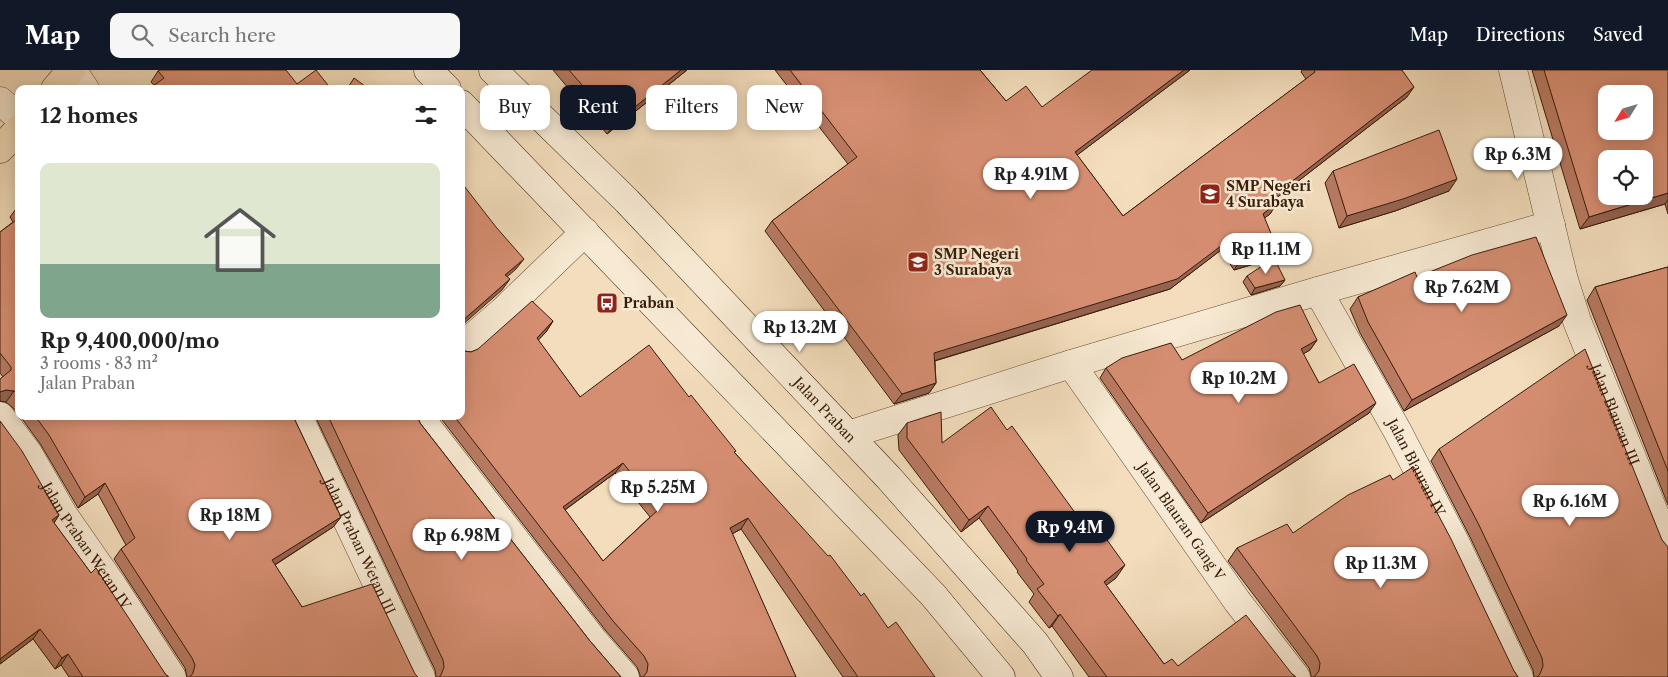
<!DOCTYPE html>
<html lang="en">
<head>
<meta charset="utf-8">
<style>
  :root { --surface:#fff; --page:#f6f6f6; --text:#222; --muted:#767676; --accent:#111827 }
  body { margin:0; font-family:"Libre Caslon Text",serif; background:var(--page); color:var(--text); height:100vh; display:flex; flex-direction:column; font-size:19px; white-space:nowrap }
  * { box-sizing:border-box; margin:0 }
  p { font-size:16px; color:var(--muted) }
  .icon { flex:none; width:28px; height:28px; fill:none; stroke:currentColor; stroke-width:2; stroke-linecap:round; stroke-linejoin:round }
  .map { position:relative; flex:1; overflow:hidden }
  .side { position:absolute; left:15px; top:15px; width:450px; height:335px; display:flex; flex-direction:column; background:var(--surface); border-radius:10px; box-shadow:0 2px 12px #0003 }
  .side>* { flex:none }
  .top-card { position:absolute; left:480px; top:15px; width:475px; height:45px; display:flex; gap:10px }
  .needle { width:32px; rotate:233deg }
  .controls { position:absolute; left:1598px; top:15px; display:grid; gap:10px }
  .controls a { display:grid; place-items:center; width:55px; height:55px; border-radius:10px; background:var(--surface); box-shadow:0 2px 12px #0003; font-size:25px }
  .price { position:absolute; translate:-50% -42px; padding:0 11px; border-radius:18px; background:#fff; color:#222; font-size:16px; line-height:32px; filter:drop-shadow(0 1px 2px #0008) }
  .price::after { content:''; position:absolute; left:50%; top:30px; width:15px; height:11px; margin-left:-8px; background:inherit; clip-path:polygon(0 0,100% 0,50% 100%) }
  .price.active { background:var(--accent); color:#fff }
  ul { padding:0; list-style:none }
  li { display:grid; align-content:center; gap:10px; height:265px; padding:0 25px }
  li span { display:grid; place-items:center; height:155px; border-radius:10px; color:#555 }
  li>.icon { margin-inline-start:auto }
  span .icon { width:90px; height:90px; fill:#fffc; stroke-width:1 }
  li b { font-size:21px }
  h2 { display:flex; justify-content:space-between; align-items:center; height:60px; padding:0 25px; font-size:21px }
  .pill { padding:0 18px; border-radius:10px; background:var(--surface); box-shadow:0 2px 12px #0003; font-size:18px; line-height:45px }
  .pill.active { background:var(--accent); color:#fff }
  header { display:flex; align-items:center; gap:30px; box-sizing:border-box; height:70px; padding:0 25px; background:var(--accent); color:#fff }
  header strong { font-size:24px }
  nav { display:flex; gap:28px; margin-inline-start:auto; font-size:18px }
  .search { width:350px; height:45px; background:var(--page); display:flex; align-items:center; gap:12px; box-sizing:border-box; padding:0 18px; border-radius:10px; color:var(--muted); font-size:19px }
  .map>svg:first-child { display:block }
</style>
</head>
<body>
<header>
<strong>Map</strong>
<div class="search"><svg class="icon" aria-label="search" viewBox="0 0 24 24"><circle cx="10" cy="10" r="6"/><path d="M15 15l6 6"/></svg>Search here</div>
<nav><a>Map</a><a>Directions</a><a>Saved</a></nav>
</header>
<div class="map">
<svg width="1668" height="607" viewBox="0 0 1668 607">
  <rect width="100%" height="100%" fill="#f3ddbc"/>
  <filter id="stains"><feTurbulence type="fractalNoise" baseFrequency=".004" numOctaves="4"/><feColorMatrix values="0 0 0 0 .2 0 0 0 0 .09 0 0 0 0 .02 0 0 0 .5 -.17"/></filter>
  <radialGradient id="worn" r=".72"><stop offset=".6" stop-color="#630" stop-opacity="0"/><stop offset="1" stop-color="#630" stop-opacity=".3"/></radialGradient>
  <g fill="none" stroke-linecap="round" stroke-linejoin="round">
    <g stroke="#684d36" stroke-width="29">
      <g id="street">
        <path d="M 72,0 L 85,19"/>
        <path id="s1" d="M 1513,0 L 1564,210 L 1577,251 L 1668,477"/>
        <path d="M 0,31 L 19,47"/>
        <path id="s2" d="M 1318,221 L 1398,362 L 1456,474 L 1519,607"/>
        <path d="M 461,277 L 502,242 L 585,162"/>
        <path id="s3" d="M 1071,294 L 1237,531 L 1296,607"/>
        <path id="s4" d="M 0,346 L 28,383 L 63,444 L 113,516 L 172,607"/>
        <path id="s5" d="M 298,346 L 421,607"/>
        <path d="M 422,346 L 425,354 L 594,571 L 625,607"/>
        <path d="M 848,365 L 1071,294 L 1318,221 L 1551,155"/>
      </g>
    </g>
    <g stroke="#391d09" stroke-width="29">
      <g id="secondary">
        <path d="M 428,0 L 447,19"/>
        <path id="s6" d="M 493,0 L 627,131 L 888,407 L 1035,573 L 1059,607"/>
        <path d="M 461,34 L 933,525 L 1001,607"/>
      </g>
    </g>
    <g stroke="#391d09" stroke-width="29">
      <g id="primary">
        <path d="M 55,19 L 71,0"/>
        <path d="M 0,79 L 19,59"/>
      </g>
    </g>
    <use href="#street" stroke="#f7e9d3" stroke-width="28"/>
    <use href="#secondary" stroke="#f7e9d3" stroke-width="28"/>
    <use href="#primary" stroke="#f3ddbc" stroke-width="28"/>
  </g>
  <g fill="#b87a62" stroke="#391d09" fill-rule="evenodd">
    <path d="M 553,0 L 687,0 L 607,64 Z"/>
    <path d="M 775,0 L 980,0 L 1006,31 L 1042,37 L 1190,0 L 1077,85 L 1123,146 L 1306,9 L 1301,2 L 1302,0 L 1402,0 L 1407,27 L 1275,129 L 1277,133 L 1270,144 L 1264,148 L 1277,178 L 1270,189 L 1234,200 L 1221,180 L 1170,219 L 935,291 L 936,313 L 929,323 L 894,334 L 765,161 L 772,151 L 848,94 Z"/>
    <path d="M 1532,0 L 1668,0 L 1668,144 L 1665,134 L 1580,159 Z"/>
    <path d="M 158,1 L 297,14 L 154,15 L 151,12 Z"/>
    <path d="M 1333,101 L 1449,121 L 1395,141 L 1339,158 L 1325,113 Z"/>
    <path d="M 19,135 L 19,345 L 12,337 L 6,332 L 0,331 L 0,309 L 3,307 L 0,303 L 0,162 L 13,152 L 10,147 Z"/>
    <path d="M 1668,197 L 1668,435 L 1587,230 L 1595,217 Z"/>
    <path d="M 1247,206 L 1285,210 L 1280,216 L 1251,225 L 1243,212 Z"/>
    <path d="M 1417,207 L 1559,256 L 1404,341 L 1360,263 L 1350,239 L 1358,227 Z"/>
    <path d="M 553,251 L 546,262 L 538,270 L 580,327 L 689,327 L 735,383 L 861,526 L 888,558 L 935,607 L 843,607 L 741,459 L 732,464 L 796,607 L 640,607 L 640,605 L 637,597 L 606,561 L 439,346 L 461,346 L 464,281 L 471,282 ZM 615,403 L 650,447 L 603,491 L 565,440 Z"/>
    <path d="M 1317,270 L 1310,280 L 1303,284 L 1319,313 L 1369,343 L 1201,453 L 1100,308 L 1106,298 L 1182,290 Z"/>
    <path d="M 20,346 L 293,346 L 341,447 L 333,457 L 275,495 L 302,537 L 415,604 L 418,607 L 187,607 L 185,598 L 114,489 L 121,479 L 126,475 L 98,424 L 78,438 L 41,375 Z"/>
    <path d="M 315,346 L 417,346 L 420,353 L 590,571 L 621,607 L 436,607 L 435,600 Z"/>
    <path d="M 0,351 L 59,445 L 54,453 L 166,605 L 169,607 L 69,607 L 61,595 L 55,599 L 33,569 L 0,594 Z"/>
    <path d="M 907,353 L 942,373 L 1116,508 L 1106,515 L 1164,594 L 1178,596 L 1292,604 L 1296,607 L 1089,607 L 1052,556 L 1049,558 L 1029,532 L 1034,524 L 1017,502 L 1018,501 L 979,448 L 961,462 L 899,380 L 898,365 Z"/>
    <path d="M 1439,379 L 1662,470 L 1667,477 L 1668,607 L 1534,607 L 1533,600 L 1470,467 L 1431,391 Z"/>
    <path d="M 1293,463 L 1514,601 L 1518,607 L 1311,607 L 1311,605 L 1309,598 L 1228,491 L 1237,478 Z"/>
  </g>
  <g fill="#966350" stroke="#391d09">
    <path d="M 681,0 L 687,0 L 607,64 L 615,53 Z"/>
    <path d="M 1184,0 L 1190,0 L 1068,92 L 1075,82 Z"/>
    <path d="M 1414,17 L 1407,27 L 1266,136 L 1273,126 Z"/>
    <path d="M 1457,109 L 1449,121 L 1395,141 L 1339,158 L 1347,146 Z"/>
    <path d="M 1668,123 L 1668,130 L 1665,134 L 1580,159 L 1589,147 Z"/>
    <path d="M 1277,133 L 1270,144 L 1255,155 L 1263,144 Z"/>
    <path d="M 1229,170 L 1221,180 L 1170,219 L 927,293 L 934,283 Z"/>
    <path d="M 1277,178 L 1270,189 L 1234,200 L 1241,189 Z"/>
    <path d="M 524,189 L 516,199 L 498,215 L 505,205 Z"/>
    <path d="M 510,209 L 502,220 L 461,256 L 461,252 Z"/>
    <path d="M 1285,210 L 1280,216 L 1251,225 L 1255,218 Z"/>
    <path d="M 1567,245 L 1559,256 L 1404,341 L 1412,330 Z"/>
    <path d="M 553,251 L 546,262 L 530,279 L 537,268 Z"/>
    <path d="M 1317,270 L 1310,280 L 1294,289 L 1301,279 Z"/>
    <path d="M 936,313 L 929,323 L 894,334 L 902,324 Z"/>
    <path d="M 6,320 L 14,321 L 6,332 L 0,331 L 0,322 Z"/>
    <path d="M 1376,333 L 1369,343 L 1201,453 L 1208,443 Z"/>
    <path d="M 623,393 L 615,403 L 555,447 L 563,437 Z"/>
    <path d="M 105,413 L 98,424 L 78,438 L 85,427 Z"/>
    <path d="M 988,436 L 979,448 L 961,462 L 969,450 Z"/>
    <path d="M 59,445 L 52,456 L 52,450 Z"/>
    <path d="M 341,447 L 333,457 L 265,501 L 272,490 Z"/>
    <path d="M 748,448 L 741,459 L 723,469 L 730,458 Z"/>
    <path d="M 1125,495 L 1116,508 L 1095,524 L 1104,512 Z"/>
    <path d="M 1060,544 L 1052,556 L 1049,558 L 1058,546 Z"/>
    <path d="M 40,559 L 33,569 L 0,594 L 0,589 Z"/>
    <path d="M 68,584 L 61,595 L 55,599 L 62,588 Z"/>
  </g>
  <g fill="#d68e72" stroke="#391d09" fill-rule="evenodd">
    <path d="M 160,0 L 286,0 L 297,14 L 316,0 L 331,19 L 149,19 L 164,8 L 158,1 Z"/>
    <path d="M 569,0 L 681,0 L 615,53 Z"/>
    <path d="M 790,0 L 980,0 L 1006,31 L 1026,16 L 1042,37 L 1092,0 L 1184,0 L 1075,82 L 1123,146 L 1315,2 L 1314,0 L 1402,0 L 1414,17 L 1273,126 L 1277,133 L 1263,144 L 1277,178 L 1241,189 L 1229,170 L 1177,209 L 934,283 L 936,313 L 902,324 L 772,151 L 857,87 Z"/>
    <path d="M 1544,0 L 1668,0 L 1668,123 L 1589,147 ZM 1606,24 L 1644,24 L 1644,61 L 1606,61 ZM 1606,89 L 1644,89 L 1644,126 L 1606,126 Z"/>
    <path d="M 354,8 L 369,19 L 347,19 Z"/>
    <path d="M 1439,60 L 1457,109 L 1403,129 L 1347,146 L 1333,101 Z"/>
    <path d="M 461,112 L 496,157 L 524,189 L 505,205 L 510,209 L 461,252 Z"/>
    <path d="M 19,148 L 19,325 L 14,321 L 6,320 L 0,322 L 0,309 L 11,300 L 11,297 L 0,283 L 0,162 Z"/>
    <path d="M 1536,167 L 1567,245 L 1412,330 L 1368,252 L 1358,227 L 1415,202 L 1417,207 L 1472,185 Z"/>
    <path d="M 1274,188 L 1285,210 L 1255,218 L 1247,206 Z"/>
    <path d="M 1668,197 L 1668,401 L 1595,217 Z"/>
    <path d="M 532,231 L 553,251 L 537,268 L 580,327 L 649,275 L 689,327 L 691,325 L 736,381 L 734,382 L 828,486 L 830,485 L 861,526 L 864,523 L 888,558 L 896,552 L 935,607 L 858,607 L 748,448 L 730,458 L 796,607 L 643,607 L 647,602 L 648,594 L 644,586 L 613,551 L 454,346 L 461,346 L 461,280 L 464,281 L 471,282 L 478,279 ZM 623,393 L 659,439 L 603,491 L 563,437 Z"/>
    <path d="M 1300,235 L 1317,270 L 1301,279 L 1319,313 L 1354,294 L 1376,333 L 1208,443 L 1106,298 L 1122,288 L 1171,273 L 1182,290 L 1276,242 Z"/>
    <path d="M 1585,279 L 1662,470 L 1668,477 L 1668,607 L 1537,607 L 1540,604 L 1543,596 L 1542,588 L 1479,455 L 1439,379 Z"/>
    <path d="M 991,337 L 1007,360 L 1012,356 L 1084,455 L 1092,449 L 1125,495 L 1104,512 L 1164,594 L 1172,589 L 1178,596 L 1246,545 L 1292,604 L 1296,607 L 1107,607 L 1060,544 L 1058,546 L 1037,519 L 1044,514 L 1026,490 L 1027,489 L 988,436 L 969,450 L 907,368 L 907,353 L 941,342 L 942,373 Z"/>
    <path d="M 35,346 L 293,346 L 341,447 L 272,490 L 302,537 L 372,514 L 415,604 L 418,607 L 190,607 L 193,603 L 195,595 L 192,588 L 121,479 L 135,468 L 105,413 L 85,427 L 49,365 Z"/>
    <path d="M 328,346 L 417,346 L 420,353 L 590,571 L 621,607 L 439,607 L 441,605 L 444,597 L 443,590 Z"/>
    <path d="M 0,351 L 22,381 L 59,445 L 52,450 L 91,503 L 96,498 L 166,605 L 169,607 L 83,607 L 68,584 L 62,588 L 40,559 L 0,589 Z"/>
    <path d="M 1413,397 L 1451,469 L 1514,601 L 1518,607 L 1314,607 L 1319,601 L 1320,593 L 1317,586 L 1237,478 L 1287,454 L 1293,463 L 1348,425 L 1390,405 L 1393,410 Z"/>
  </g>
  <defs>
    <g id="school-square" transform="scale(1.125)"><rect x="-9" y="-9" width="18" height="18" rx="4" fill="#8f2418" stroke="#f7e9d3"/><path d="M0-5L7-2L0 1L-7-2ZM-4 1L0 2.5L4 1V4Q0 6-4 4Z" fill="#fff"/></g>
    <g id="bus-square" transform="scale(1.125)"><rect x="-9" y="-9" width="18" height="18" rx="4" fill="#8f2418" stroke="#f7e9d3"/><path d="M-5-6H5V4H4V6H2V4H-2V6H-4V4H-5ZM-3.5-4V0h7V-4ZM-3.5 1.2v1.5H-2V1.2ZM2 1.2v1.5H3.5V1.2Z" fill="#fff"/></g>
  </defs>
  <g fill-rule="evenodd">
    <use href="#school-square" x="1210" y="124"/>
    <use href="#school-square" x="918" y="192"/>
    <use href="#bus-square" x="607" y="233"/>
  </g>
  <g text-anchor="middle" stroke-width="5" stroke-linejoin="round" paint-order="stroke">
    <g font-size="14" font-weight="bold" fill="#391d09" stroke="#f7e9d3" text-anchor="start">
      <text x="1226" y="121">SMP Negeri<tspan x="1226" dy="16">4 Surabaya</tspan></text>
      <text x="934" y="189">SMP Negeri<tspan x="934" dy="16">3 Surabaya</tspan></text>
      <text x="623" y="238">Praban</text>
    </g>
    <g font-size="14" fill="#391d09" stroke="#f7e9d3">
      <text dy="5" stroke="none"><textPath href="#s6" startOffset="475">Jalan Praban</textPath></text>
      <text dy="5" stroke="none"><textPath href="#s1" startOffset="360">Jalan Blauran III</textPath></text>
      <text dy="5" stroke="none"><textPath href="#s2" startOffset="202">Jalan Blauran IV</textPath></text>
      <text dy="5" stroke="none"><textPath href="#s3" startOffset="192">Jalan Blauran Gang V</textPath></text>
      <text dy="5" stroke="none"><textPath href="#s4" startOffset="156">Jalan Praban Wetan IV</textPath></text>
      <text dy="5" stroke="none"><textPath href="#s5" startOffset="144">Jalan Praban Wetan III</textPath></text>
    </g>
  </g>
  <rect width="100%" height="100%" filter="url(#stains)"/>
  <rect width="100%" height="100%" fill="url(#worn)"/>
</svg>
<div class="controls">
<a><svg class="needle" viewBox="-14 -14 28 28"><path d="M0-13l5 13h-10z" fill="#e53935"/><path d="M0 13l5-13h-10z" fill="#767676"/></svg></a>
<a><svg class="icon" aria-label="locate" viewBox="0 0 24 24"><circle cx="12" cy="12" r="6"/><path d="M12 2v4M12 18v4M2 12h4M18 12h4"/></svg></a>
</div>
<b class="price" style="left:1518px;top:110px">Rp 6.3M</b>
<b class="price" style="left:1031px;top:130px">Rp 4.91M</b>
<b class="price" style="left:1266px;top:205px">Rp 11.1M</b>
<b class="price" style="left:1462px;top:243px">Rp 7.62M</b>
<b class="price" style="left:800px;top:283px">Rp 13.2M</b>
<b class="price" style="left:1239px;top:334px">Rp 10.2M</b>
<b class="price" style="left:658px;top:443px">Rp 5.25M</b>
<b class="price" style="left:1570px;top:457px">Rp 6.16M</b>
<b class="price" style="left:230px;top:471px">Rp 18M</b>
<b class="price active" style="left:1070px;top:483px">Rp 9.4M</b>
<b class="price" style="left:462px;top:491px">Rp 6.98M</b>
<b class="price" style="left:1381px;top:519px">Rp 11.3M</b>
<div class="top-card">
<a class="pill">Buy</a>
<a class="pill active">Rent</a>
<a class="pill">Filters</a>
<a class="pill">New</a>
</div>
<section class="side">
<h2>12 homes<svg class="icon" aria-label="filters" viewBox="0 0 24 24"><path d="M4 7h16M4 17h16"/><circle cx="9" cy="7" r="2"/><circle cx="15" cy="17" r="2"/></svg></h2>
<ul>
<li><span style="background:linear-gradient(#dfe7d0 65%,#7fa58c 0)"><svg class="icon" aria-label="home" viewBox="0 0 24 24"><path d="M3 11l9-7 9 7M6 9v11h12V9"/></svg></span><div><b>Rp 9,400,000/mo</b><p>3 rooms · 83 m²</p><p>Jalan Praban</p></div></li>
</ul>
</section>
</div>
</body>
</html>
